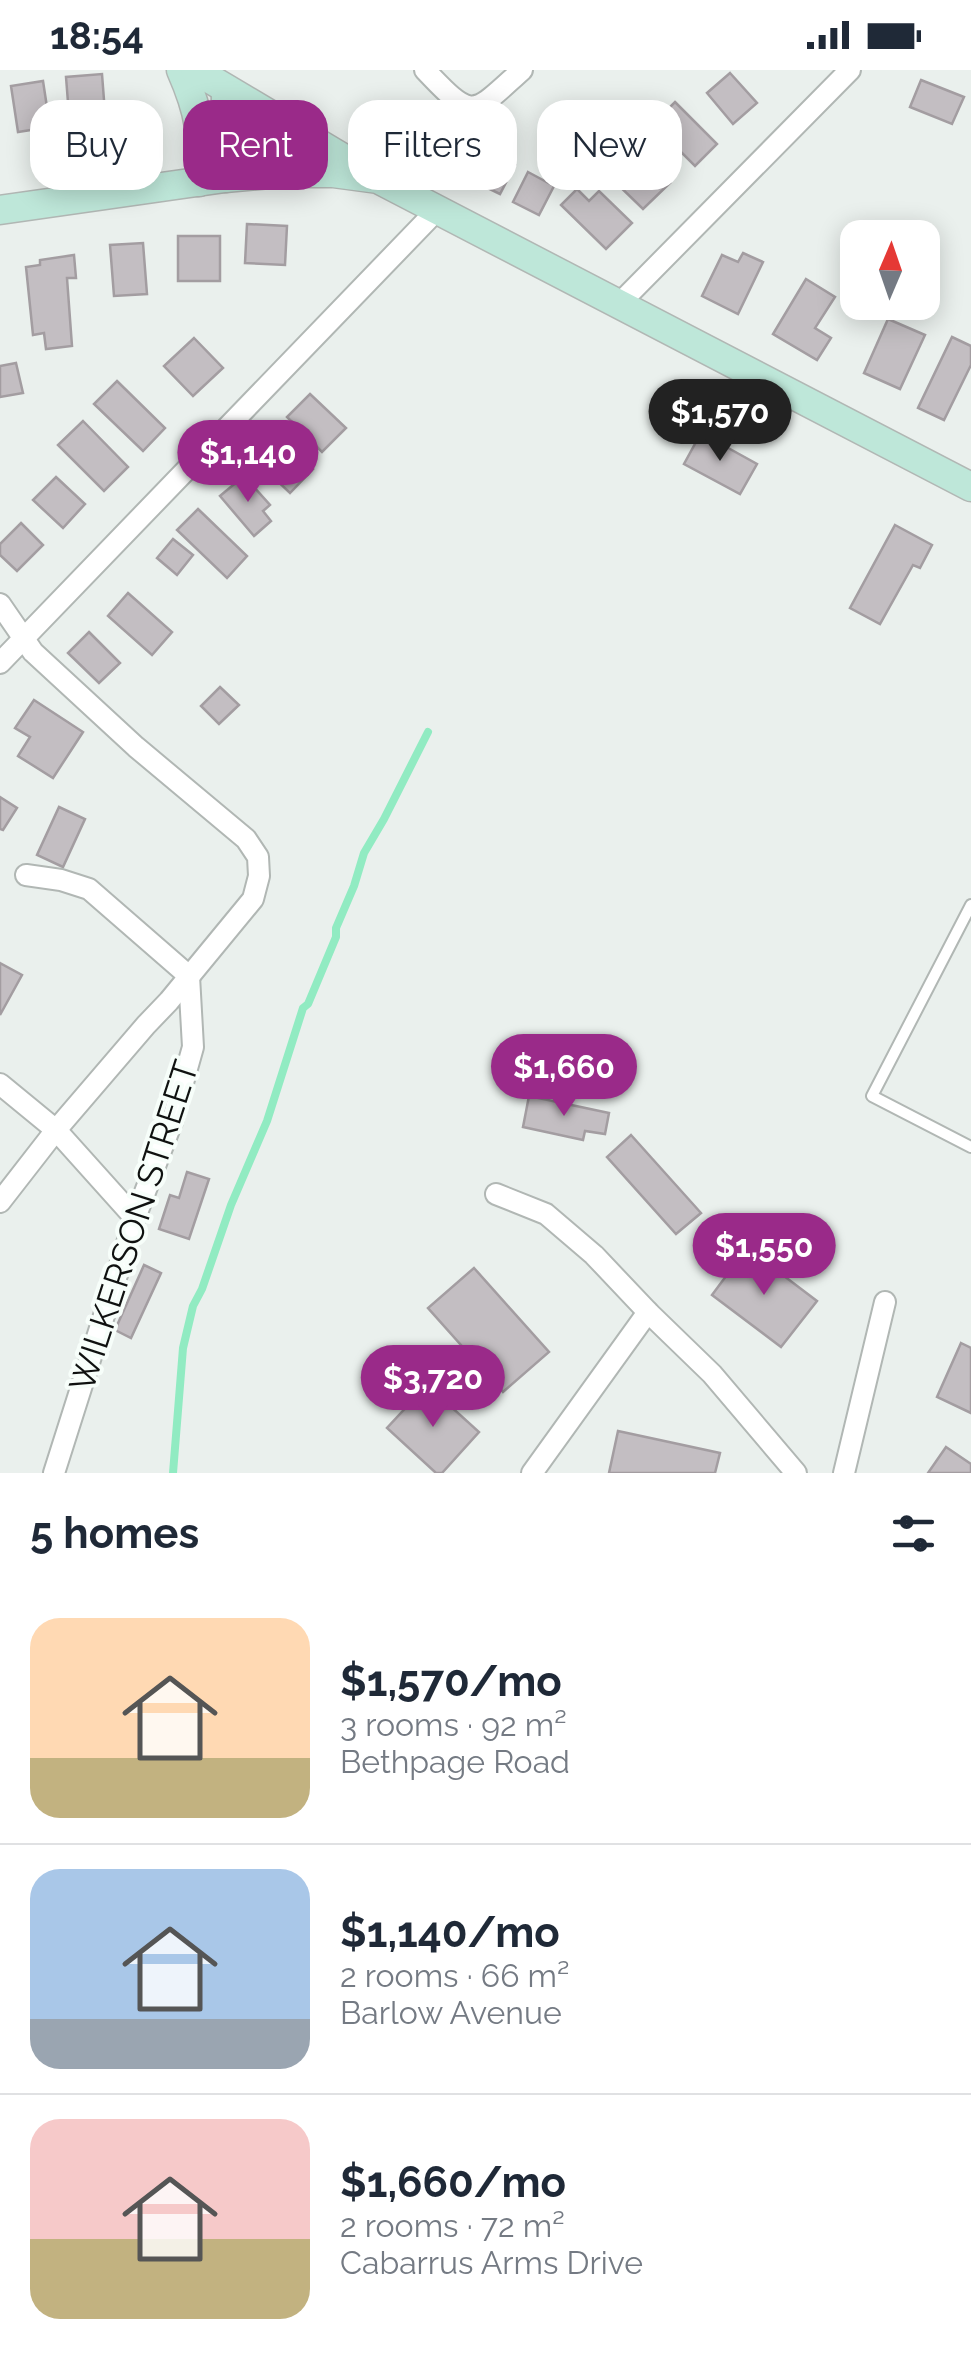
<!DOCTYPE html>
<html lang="en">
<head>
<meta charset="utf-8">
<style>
  :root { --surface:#fff; --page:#f6f6f7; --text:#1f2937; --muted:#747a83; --line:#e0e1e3; --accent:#9a2a89 }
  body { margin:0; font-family:Raleway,sans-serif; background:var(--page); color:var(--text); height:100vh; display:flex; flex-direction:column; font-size:38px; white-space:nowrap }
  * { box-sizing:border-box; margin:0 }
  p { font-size:32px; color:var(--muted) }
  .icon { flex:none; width:55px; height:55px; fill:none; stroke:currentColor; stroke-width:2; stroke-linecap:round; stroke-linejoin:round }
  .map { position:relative; height:1403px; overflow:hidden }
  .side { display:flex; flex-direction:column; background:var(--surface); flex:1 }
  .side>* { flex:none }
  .banner { position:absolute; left:30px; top:30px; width:912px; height:90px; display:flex; gap:20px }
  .needle { width:65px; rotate:2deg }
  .controls { position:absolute; left:840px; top:150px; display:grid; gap:20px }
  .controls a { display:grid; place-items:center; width:100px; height:100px; border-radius:20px; background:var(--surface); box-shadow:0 5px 25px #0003; font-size:50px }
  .price { position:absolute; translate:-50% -85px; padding:0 22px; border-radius:35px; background:var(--accent); color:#fff; font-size:32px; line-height:65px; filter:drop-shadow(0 2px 5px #0008) }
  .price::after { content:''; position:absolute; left:50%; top:60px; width:30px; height:22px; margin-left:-15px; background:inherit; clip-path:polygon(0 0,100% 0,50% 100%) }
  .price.current { background:#222; color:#fff }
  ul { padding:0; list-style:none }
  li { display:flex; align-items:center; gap:30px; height:250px; padding:0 30px }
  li+li { border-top:2px solid var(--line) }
  li span { display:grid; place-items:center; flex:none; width:280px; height:200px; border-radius:30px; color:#555 }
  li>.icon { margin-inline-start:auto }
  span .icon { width:120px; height:120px; fill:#fffc; stroke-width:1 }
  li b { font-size:42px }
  h2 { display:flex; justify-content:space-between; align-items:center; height:120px; padding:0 30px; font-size:42px }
  .pill { padding:0 35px; border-radius:30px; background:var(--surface); box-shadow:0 5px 25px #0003; font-size:35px; line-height:90px }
  .pill.current { background:var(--accent); color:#fff }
  .status { display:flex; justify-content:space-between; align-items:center; height:70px; padding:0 50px; background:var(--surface); direction:ltr }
  .status svg { height:28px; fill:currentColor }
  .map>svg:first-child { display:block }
</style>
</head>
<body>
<div class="status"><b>18:54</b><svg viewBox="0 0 49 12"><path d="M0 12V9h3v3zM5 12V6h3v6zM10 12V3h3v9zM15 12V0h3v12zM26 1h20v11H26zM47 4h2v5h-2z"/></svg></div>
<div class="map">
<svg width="971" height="1403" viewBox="0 0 971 1403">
  <rect width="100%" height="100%" fill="#eaf0ed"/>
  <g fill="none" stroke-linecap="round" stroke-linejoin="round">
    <path stroke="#91ebc2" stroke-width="8" d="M 173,1403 L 183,1278 L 193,1236 L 202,1219 L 231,1135 L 267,1051 L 303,938 L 308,934 L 336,867 L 336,858 L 354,816 L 364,783 L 384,749 L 428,662"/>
  </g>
  <g fill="#c3bec2" stroke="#a39da1" stroke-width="2.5">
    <path d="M 730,3 L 757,33 L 733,54 L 707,23 Z"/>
    <path d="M 102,4 L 106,56 L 70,58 L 66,7 Z"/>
    <path d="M 921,10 L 964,27 L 952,54 L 910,37 Z"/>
    <path d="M 43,11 L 50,57 L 18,62 L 11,16 Z"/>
    <path d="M 675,32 L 717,74 L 695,96 L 653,54 Z"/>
    <path d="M 638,81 L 670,113 L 643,139 L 611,108 Z"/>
    <path d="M 487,82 L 515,95 L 500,124 L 473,111 Z"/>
    <path d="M 528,102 L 554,116 L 539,145 L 513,132 Z"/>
    <path d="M 577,119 L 589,131 L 599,121 L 632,153 L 606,179 L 561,135 Z"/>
    <path d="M 247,154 L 287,156 L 285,195 L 245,193 Z"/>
    <rect x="178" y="166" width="42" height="45"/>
    <path d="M 143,173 L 147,224 L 114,226 L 110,175 Z"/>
    <path d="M 743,183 L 763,192 L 738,244 L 702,226 L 722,185 L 738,192 Z"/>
    <path d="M 74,185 L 76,208 L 67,208 L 72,276 L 46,279 L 44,263 L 33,265 L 26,197 L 40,195 L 40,190 Z"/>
    <path d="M 806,209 L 835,227 L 815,258 L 831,268 L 817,290 L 773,264 Z"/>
    <path d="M 888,249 L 925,265 L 900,319 L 864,303 Z"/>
    <path d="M 952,267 L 971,276 L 971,295 L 944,350 L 918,338 Z"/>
    <path d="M 194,268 L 223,298 L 193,326 L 164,296 Z"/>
    <path d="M 16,293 L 23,323 L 0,327 L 0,296 Z"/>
    <path d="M 117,311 L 165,358 L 143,381 L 94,334 Z"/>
    <path d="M 310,324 L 346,358 L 322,382 L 287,347 Z"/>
    <path d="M 83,351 L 128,397 L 104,421 L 58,375 Z"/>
    <path d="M 273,362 L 313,399 L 290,423 L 251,386 Z"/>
    <path d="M 701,363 L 757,394 L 740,424 L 684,394 Z"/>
    <path d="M 244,406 L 270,435 L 263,441 L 271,451 L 254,466 L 220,426 Z"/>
    <path d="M 56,407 L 85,434 L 63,458 L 33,430 Z"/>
    <path d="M 198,439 L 247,486 L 227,508 L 177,460 Z"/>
    <path d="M 21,453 L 43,475 L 17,501 L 0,485 L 0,474 Z"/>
    <path d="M 895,455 L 932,475 L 920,498 L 913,495 L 880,554 L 850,538 Z"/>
    <path d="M 173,469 L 193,485 L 177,505 L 157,488 Z"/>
    <path d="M 128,523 L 172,562 L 152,585 L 108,546 Z"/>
    <path d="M 89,562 L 120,593 L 99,613 L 68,583 Z"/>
    <path d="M 220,617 L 239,635 L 219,654 L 201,636 Z"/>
    <path d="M 34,630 L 83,662 L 53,708 L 18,686 L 30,667 L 15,658 Z"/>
    <path d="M 0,727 L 17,738 L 3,760 L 0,759 Z"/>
    <path d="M 59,737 L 85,749 L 63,797 L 37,785 Z"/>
    <path d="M 0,893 L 22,905 L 0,945 Z"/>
    <path d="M 529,1026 L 609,1043 L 605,1064 L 585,1061 L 583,1070 L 523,1057 Z"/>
    <path d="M 631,1065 L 701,1143 L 676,1164 L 607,1087 Z"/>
    <path d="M 187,1102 L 209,1109 L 189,1169 L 159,1159 L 170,1125 L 179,1128 Z"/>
    <path d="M 747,1178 L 817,1231 L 781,1277 L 712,1225 Z"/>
    <path d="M 144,1195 L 161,1203 L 131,1268 L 115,1260 Z"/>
    <path d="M 474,1198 L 549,1282 L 503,1322 L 428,1238 Z"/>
    <path d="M 961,1273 L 971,1278 L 971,1343 L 937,1327 Z"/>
    <path d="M 427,1315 L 479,1362 L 442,1403 L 436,1403 L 387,1358 Z"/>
    <path d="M 618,1361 L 720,1383 L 715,1403 L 609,1403 Z"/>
    <path d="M 946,1377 L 971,1394 L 971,1403 L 928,1403 Z"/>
  </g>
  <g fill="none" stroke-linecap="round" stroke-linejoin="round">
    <g stroke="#b1b7b4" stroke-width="14">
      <path id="lane" d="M 971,835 L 872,1026 L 971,1077"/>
    </g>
    <g stroke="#b1b7b4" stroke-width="24">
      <g id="street">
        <path d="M 425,0 C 474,52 472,45 522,0"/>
        <path d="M 620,233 L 850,0"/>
        <path d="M 0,534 L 33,582 L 136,677 L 246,769 L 258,787 L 259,806 L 253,829 L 169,931 L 146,955 L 56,1060 L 0,1132"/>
        <path d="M 0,593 L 437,140"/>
        <path d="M 26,805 L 61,810 L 89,819 L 189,906 L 193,977 L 172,1052 L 135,1148 L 54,1403"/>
        <path d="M 0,1014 L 56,1060 L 135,1148"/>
        <path d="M 496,1124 L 546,1144 L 594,1185 L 648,1242 L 712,1304 L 796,1403"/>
        <path d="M 532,1403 L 648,1242"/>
        <path d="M 844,1403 L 885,1232"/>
      </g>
    </g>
    <g stroke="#b1b7b4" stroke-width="31">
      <g id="secondary">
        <path d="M 181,0 C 200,43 203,65 199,112"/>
        <path d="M 195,0 L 368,103"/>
        <path d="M 225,108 L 226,19"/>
        <path d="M 0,140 L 225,108 L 281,103 L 333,103 L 378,109 L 971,417"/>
      </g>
    </g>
    <use href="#lane" stroke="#fff" stroke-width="10"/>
    <use href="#street" stroke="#fff" stroke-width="20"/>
    <use href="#secondary" stroke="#bee7d9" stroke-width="28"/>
  </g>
  <g text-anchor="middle" stroke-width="8" stroke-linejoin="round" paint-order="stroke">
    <g font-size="35" fill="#0f1110" stroke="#f7fefa">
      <text transform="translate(134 1156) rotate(-72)" y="12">WILKERSON STREET</text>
    </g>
  </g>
</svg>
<div class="controls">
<a><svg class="needle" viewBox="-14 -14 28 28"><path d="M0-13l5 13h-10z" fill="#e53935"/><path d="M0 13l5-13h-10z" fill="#747a83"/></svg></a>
</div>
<b class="price current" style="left:720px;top:394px">$1,570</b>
<b class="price" style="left:248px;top:435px">$1,140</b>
<b class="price" style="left:564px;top:1049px">$1,660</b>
<b class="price" style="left:764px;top:1228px">$1,550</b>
<b class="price" style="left:433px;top:1360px">$3,720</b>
<div class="banner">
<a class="pill">Buy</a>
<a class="pill current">Rent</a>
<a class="pill">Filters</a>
<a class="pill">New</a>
</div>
</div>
<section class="side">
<h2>5 homes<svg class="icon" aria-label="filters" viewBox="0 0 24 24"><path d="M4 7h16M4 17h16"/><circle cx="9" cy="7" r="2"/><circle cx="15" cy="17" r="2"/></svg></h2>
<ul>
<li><span style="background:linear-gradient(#ffd9b3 70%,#c2b280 0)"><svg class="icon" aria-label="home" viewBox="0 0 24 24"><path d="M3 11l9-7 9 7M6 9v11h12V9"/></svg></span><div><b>$1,570/mo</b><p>3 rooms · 92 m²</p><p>Bethpage Road</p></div></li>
<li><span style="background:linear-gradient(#a9c7e8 75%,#9aa5b1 0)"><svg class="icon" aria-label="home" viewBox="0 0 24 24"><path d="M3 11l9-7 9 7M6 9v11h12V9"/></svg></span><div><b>$1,140/mo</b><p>2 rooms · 66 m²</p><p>Barlow Avenue</p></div></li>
<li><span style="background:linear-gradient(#f6c9c9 60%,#c2b280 0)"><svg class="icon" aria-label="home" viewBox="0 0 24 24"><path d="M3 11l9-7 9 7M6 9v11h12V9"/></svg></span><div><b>$1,660/mo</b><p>2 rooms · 72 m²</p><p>Cabarrus Arms Drive</p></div></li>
</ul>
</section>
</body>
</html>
